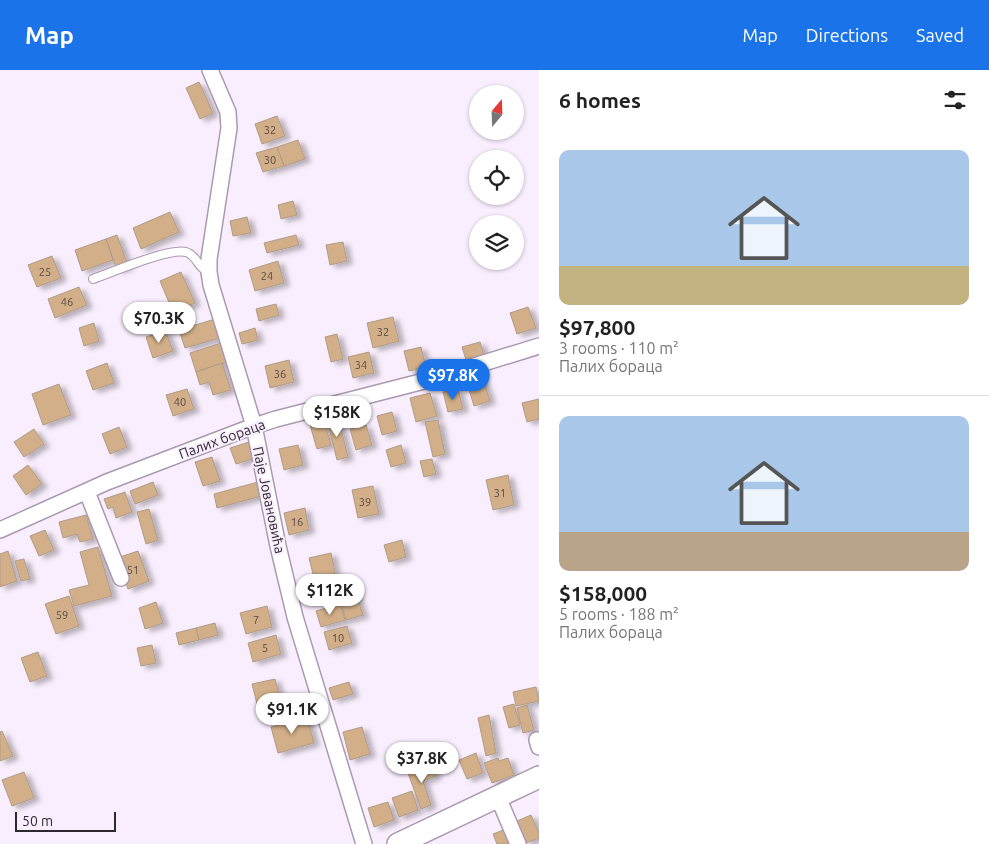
<!DOCTYPE html>
<html lang="en">
<head>
<meta charset="utf-8">
<style>
  :root { --surface:#fff; --page:#f6f6f6; --text:#222; --muted:#767676; --line:#e0e0e0; --accent:#1a73e8 }
  body { margin:0; font-family:Ubuntu,sans-serif; background:var(--page); color:var(--text); height:100vh; display:flex; flex-direction:column; font-size:19px; white-space:nowrap }
  * { box-sizing:border-box; margin:0 }
  p { font-size:16px; color:var(--muted) }
  .icon { flex:none; width:28px; height:28px; fill:none; stroke:currentColor; stroke-width:2; stroke-linecap:round; stroke-linejoin:round }
  .map { position:relative; flex:1; overflow:hidden }
  .side { display:flex; flex-direction:column; background:var(--surface); width:450px }
  .side>* { flex:none }
  .needle { width:32px; rotate:19deg }
  .buttons { position:absolute; left:469px; top:15px; display:grid; gap:10px }
  .buttons a { display:grid; place-items:center; width:55px; height:55px; border-radius:50%; background:var(--surface); box-shadow:0 1px 4px #0004; font-size:25px }
  .scale { position:absolute; left:15px; bottom:12px; width:101px; box-sizing:border-box; padding-left:5px; border:2px solid #2d2730; border-top:0; font-size:14px; line-height:18px; white-space:nowrap; color:#2d2730; -webkit-text-stroke:4px #f9eefd; paint-order:stroke }
  .price { position:absolute; translate:-50% -42px; padding:0 11px; border-radius:18px; background:#fff; color:#222; font-size:16px; line-height:32px; filter:drop-shadow(0 1px 2px #0008) }
  .price::after { content:''; position:absolute; left:50%; top:30px; width:15px; height:11px; margin-left:-8px; background:inherit; clip-path:polygon(0 0,100% 0,50% 100%) }
  .price.active { background:var(--accent); color:#fff }
  ul { padding:0; list-style:none }
  li { display:grid; align-content:center; gap:10px; height:265px; padding:0 20px }
  li+li { border-top:1px solid var(--line) }
  li span { display:grid; place-items:center; height:155px; border-radius:10px; color:#555 }
  li>.icon { margin-inline-start:auto }
  span .icon { width:90px; height:90px; fill:#fffc; stroke-width:1 }
  li b { font-size:21px }
  h2 { display:flex; justify-content:space-between; align-items:center; height:60px; padding:0 20px; font-size:21px }
  header { display:flex; align-items:center; gap:30px; box-sizing:border-box; height:70px; padding:0 25px; background:var(--accent); color:#fff }
  header strong { font-size:24px }
  nav { display:flex; gap:28px; margin-inline-start:auto; font-size:18px }
  main { display:flex; flex:1; min-height:0 }
  .map>svg:first-child { display:block }
</style>
</head>
<body>
<header>
<strong>Map</strong>
<nav><a>Map</a><a>Directions</a><a>Saved</a></nav>
</header>
<main>
<div class="map">
<svg width="539" height="774" viewBox="0 0 539 774">
  <defs>
    <filter id="shadow"><feDropShadow dx="5.5" dy="3" stdDeviation="2.5" flood-color="#0004"/></filter>
  </defs>
  <rect width="100%" height="100%" fill="#f9eefd"/>
  <g fill="#d2af88" stroke="#af9b86" filter="url(#shadow)">
    <path d="M 199,12 L 213,43 L 200,49 L 186,18 Z"/>
    <path d="M 277,46 L 285,66 L 262,74 L 255,54 Z"/>
    <path d="M 298,70 L 305,89 L 284,96 L 277,77 Z"/>
    <path d="M 277,77 L 284,96 L 263,102 L 256,83 Z"/>
    <path d="M 293,131 L 297,145 L 281,149 L 278,135 Z"/>
    <path d="M 170,142 L 179,162 L 141,179 L 133,158 Z"/>
    <path d="M 247,147 L 251,163 L 233,166 L 230,151 Z"/>
    <path d="M 117,165 L 128,196 L 117,200 L 106,169 Z"/>
    <path d="M 296,165 L 299,175 L 267,183 L 264,173 Z"/>
    <path d="M 106,169 L 113,190 L 82,201 L 75,180 Z"/>
    <path d="M 343,172 L 347,191 L 330,195 L 326,175 Z"/>
    <path d="M 52,186 L 61,208 L 37,217 L 28,195 Z"/>
    <path d="M 278,191 L 284,213 L 255,221 L 249,200 Z"/>
    <path d="M 181,202 L 195,233 L 173,242 L 160,211 Z"/>
    <path d="M 79,217 L 87,235 L 55,248 L 48,229 Z"/>
    <path d="M 276,234 L 279,245 L 259,251 L 256,239 Z"/>
    <path d="M 528,237 L 536,258 L 517,264 L 510,243 Z"/>
    <path d="M 393,247 L 399,271 L 373,278 L 367,253 Z"/>
    <path d="M 215,249 L 220,268 L 185,278 L 179,260 Z"/>
    <path d="M 94,253 L 99,271 L 84,276 L 79,258 Z"/>
    <path d="M 255,258 L 258,270 L 242,274 L 239,263 Z"/>
    <path d="M 165,260 L 173,281 L 153,288 L 146,267 Z"/>
    <path d="M 337,264 L 343,289 L 331,292 L 325,267 Z"/>
    <path d="M 480,272 L 484,285 L 466,290 L 462,277 Z"/>
    <path d="M 221,273 L 227,292 L 196,302 L 190,283 Z"/>
    <path d="M 421,277 L 426,297 L 409,301 L 404,281 Z"/>
    <path d="M 369,282 L 374,303 L 353,308 L 348,287 Z"/>
    <path d="M 289,290 L 294,312 L 270,318 L 265,296 Z"/>
    <path d="M 107,293 L 114,313 L 93,320 L 86,301 Z"/>
    <path d="M 222,293 L 231,320 L 213,325 L 209,312 L 200,315 L 196,302 Z"/>
    <path d="M 483,309 L 490,331 L 474,336 L 467,313 Z"/>
    <path d="M 59,314 L 71,345 L 43,355 L 32,324 Z"/>
    <path d="M 187,319 L 194,339 L 173,346 L 166,325 Z"/>
    <path d="M 458,319 L 463,339 L 448,342 L 443,322 Z"/>
    <path d="M 430,323 L 437,346 L 416,352 L 410,328 Z"/>
    <path d="M 539,329 L 539,349 L 527,352 L 522,333 Z"/>
    <path d="M 392,342 L 397,361 L 382,365 L 377,346 Z"/>
    <path d="M 338,347 L 348,387 L 337,390 L 327,350 Z"/>
    <path d="M 438,350 L 445,384 L 433,387 L 425,352 Z"/>
    <path d="M 324,351 L 331,375 L 317,379 L 310,355 Z"/>
    <path d="M 366,355 L 372,375 L 356,380 L 350,359 Z"/>
    <path d="M 119,357 L 127,377 L 110,384 L 102,364 Z"/>
    <path d="M 34,359 L 44,374 L 24,387 L 14,372 Z"/>
    <path d="M 249,372 L 255,388 L 236,394 L 230,378 Z"/>
    <path d="M 298,375 L 303,395 L 284,400 L 279,379 Z"/>
    <path d="M 401,375 L 406,393 L 391,397 L 386,380 Z"/>
    <path d="M 212,387 L 220,411 L 203,416 L 195,392 Z"/>
    <path d="M 432,389 L 436,404 L 424,407 L 420,391 Z"/>
    <path d="M 28,395 L 42,414 L 26,425 L 13,406 Z"/>
    <path d="M 508,405 L 514,435 L 493,440 L 486,410 Z"/>
    <path d="M 153,412 L 158,425 L 135,434 L 130,421 Z"/>
    <path d="M 258,412 L 262,426 L 217,438 L 214,424 Z"/>
    <path d="M 373,416 L 379,444 L 358,448 L 352,420 Z"/>
    <path d="M 125,422 L 132,442 L 116,448 L 113,437 L 108,439 L 104,429 Z"/>
    <path d="M 305,438 L 309,460 L 289,465 L 284,443 Z"/>
    <path d="M 149,439 L 158,470 L 146,474 L 137,442 Z"/>
    <path d="M 86,445 L 93,469 L 80,472 L 77,464 L 63,468 L 59,452 Z"/>
    <path d="M 45,460 L 54,480 L 39,486 L 30,466 Z"/>
    <path d="M 402,470 L 406,487 L 389,492 L 384,475 Z"/>
    <path d="M 98,477 L 112,526 L 74,536 L 69,520 L 89,515 L 80,482 Z"/>
    <path d="M 8,481 L 17,511 L 0,517 L 0,484 Z"/>
    <path d="M 138,481 L 149,511 L 128,519 L 117,488 Z"/>
    <path d="M 331,483 L 336,507 L 315,512 L 309,488 Z"/>
    <path d="M 24,489 L 30,509 L 21,511 L 15,491 Z"/>
    <path d="M 354,518 L 363,545 L 346,550 L 338,523 Z"/>
    <path d="M 69,526 L 79,556 L 56,564 L 45,534 Z"/>
    <path d="M 156,532 L 163,553 L 145,559 L 139,538 Z"/>
    <path d="M 340,534 L 345,550 L 321,557 L 316,541 Z"/>
    <path d="M 267,536 L 272,557 L 246,564 L 240,543 Z"/>
    <path d="M 215,553 L 218,565 L 199,570 L 196,558 Z"/>
    <path d="M 347,556 L 352,573 L 329,580 L 324,562 Z"/>
    <path d="M 196,558 L 199,570 L 179,575 L 176,563 Z"/>
    <path d="M 276,565 L 281,584 L 253,592 L 248,573 Z"/>
    <path d="M 152,575 L 156,593 L 141,596 L 137,578 Z"/>
    <path d="M 38,582 L 47,606 L 30,612 L 21,588 Z"/>
    <path d="M 275,609 L 281,632 L 258,638 L 252,614 Z"/>
    <path d="M 349,612 L 353,624 L 333,630 L 329,618 Z"/>
    <path d="M 536,617 L 539,631 L 516,636 L 513,622 Z"/>
    <path d="M 514,634 L 520,655 L 509,658 L 503,637 Z"/>
    <path d="M 527,635 L 534,660 L 523,663 L 517,638 Z"/>
    <path d="M 489,645 L 496,683 L 486,686 L 478,648 Z"/>
    <path d="M 307,648 L 314,673 L 278,683 L 271,657 Z"/>
    <path d="M 362,657 L 370,684 L 350,690 L 343,662 Z"/>
    <path d="M 2,661 L 13,686 L 0,691 L 0,662 Z"/>
    <path d="M 476,683 L 483,703 L 467,709 L 459,690 Z"/>
    <path d="M 498,688 L 499,691 L 508,688 L 514,705 L 492,713 L 484,693 Z"/>
    <path d="M 432,695 L 436,706 L 423,711 L 431,735 L 421,739 L 408,703 Z"/>
    <path d="M 24,702 L 34,728 L 12,736 L 2,710 Z"/>
    <path d="M 412,721 L 418,740 L 399,747 L 392,728 Z"/>
    <path d="M 388,732 L 394,750 L 374,757 L 368,738 Z"/>
    <path d="M 531,745 L 539,763 L 539,768 L 526,773 L 517,751 Z"/>
    <path d="M 506,759 L 513,774 L 497,774 L 493,764 Z"/>
  </g>
  <g fill="none" stroke-linecap="round" stroke-linejoin="round">
    <g stroke="#aa99b1" stroke-width="10">
      <path id="lane" d="M 93,209 C 113,202 168,178 186,182 C 197,185 198,199 209,202"/>
    </g>
    <g stroke="#aa99b1" stroke-width="18">
      <g id="street">
        <path d="M 210,0 L 228,42 L 229,58 L 209,189 L 209,202 L 211,215 L 254,356 L 278,476 L 295,547 L 364,774"/>
        <path d="M 87,422 L 121,508"/>
        <path d="M 0,460 L 107,412 L 254,356 L 276,349 L 432,309 L 539,276"/>
        <path d="M 537,670 L 539,677"/>
        <path d="M 498,727 L 518,774"/>
      </g>
    </g>
    <g stroke="#aa99b1" stroke-width="24">
      <path id="secondary" d="M 398,774 L 539,707"/>
    </g>
    <use href="#lane" stroke="#fff" stroke-width="8"/>
    <use href="#street" stroke="#fff" stroke-width="15"/>
    <use href="#secondary" stroke="#fff" stroke-width="21"/>
  </g>
  <g text-anchor="middle" stroke-width="4" stroke-linejoin="round" paint-order="stroke">
    <g font-size="11" fill="#564946">
      <text x="270" y="64">32</text>
      <text x="270" y="94">30</text>
      <text x="45" y="206">25</text>
      <text x="267" y="210">24</text>
      <text x="67" y="236">46</text>
      <text x="383" y="266">32</text>
      <text x="361" y="299">34</text>
      <text x="280" y="308">36</text>
      <text x="180" y="336">40</text>
      <text x="500" y="427">31</text>
      <text x="365" y="436">39</text>
      <text x="297" y="456">16</text>
      <text x="133" y="504">51</text>
      <text x="62" y="549">59</text>
      <text x="256" y="554">7</text>
      <text x="338" y="572">10</text>
      <text x="265" y="582">5</text>
    </g>
    <g font-size="14" fill="#2d2730" stroke="#f9eefd">
      <text transform="translate(222 369) rotate(-20)" y="5">Палих бораца</text>
      <text transform="translate(269 430) rotate(78)" y="5">Паје Јовановића</text>
    </g>
  </g>
</svg>
<div class="buttons">
<a><svg class="needle" viewBox="-14 -14 28 28"><path d="M0-13l5 13h-10z" fill="#e53935"/><path d="M0 13l5-13h-10z" fill="#767676"/></svg></a>
<a><svg class="icon" aria-label="locate" viewBox="0 0 24 24"><circle cx="12" cy="12" r="6"/><path d="M12 2v4M12 18v4M2 12h4M18 12h4"/></svg></a>
<a><svg class="icon" aria-label="layers" viewBox="0 0 24 24"><path d="M12 4l9 5-9 5-9-5zM3 14l9 5 9-5"/></svg></a>
</div>
<div class="scale">50 m</div>
<b class="price" style="left:159px;top:274px">$70.3K</b>
<b class="price active" style="left:453px;top:331px">$97.8K</b>
<b class="price" style="left:337px;top:368px">$158K</b>
<b class="price" style="left:330px;top:546px">$112K</b>
<b class="price" style="left:292px;top:665px">$91.1K</b>
<b class="price" style="left:422px;top:714px">$37.8K</b>
</div>
<section class="side">
<h2>6 homes<svg class="icon" aria-label="filters" viewBox="0 0 24 24"><path d="M4 7h16M4 17h16"/><circle cx="9" cy="7" r="2"/><circle cx="15" cy="17" r="2"/></svg></h2>
<ul>
<li><span style="background:linear-gradient(#a9c7e8 75%,#c2b280 0)"><svg class="icon" aria-label="home" viewBox="0 0 24 24"><path d="M3 11l9-7 9 7M6 9v11h12V9"/></svg></span><div><b>$97,800</b><p>3 rooms · 110 m²</p><p>Палих бораца</p></div></li>
<li><span style="background:linear-gradient(#a9c7e8 75%,#b9a48a 0)"><svg class="icon" aria-label="home" viewBox="0 0 24 24"><path d="M3 11l9-7 9 7M6 9v11h12V9"/></svg></span><div><b>$158,000</b><p>5 rooms · 188 m²</p><p>Палих бораца</p></div></li>
</ul>
</section>
</main>
</body>
</html>
